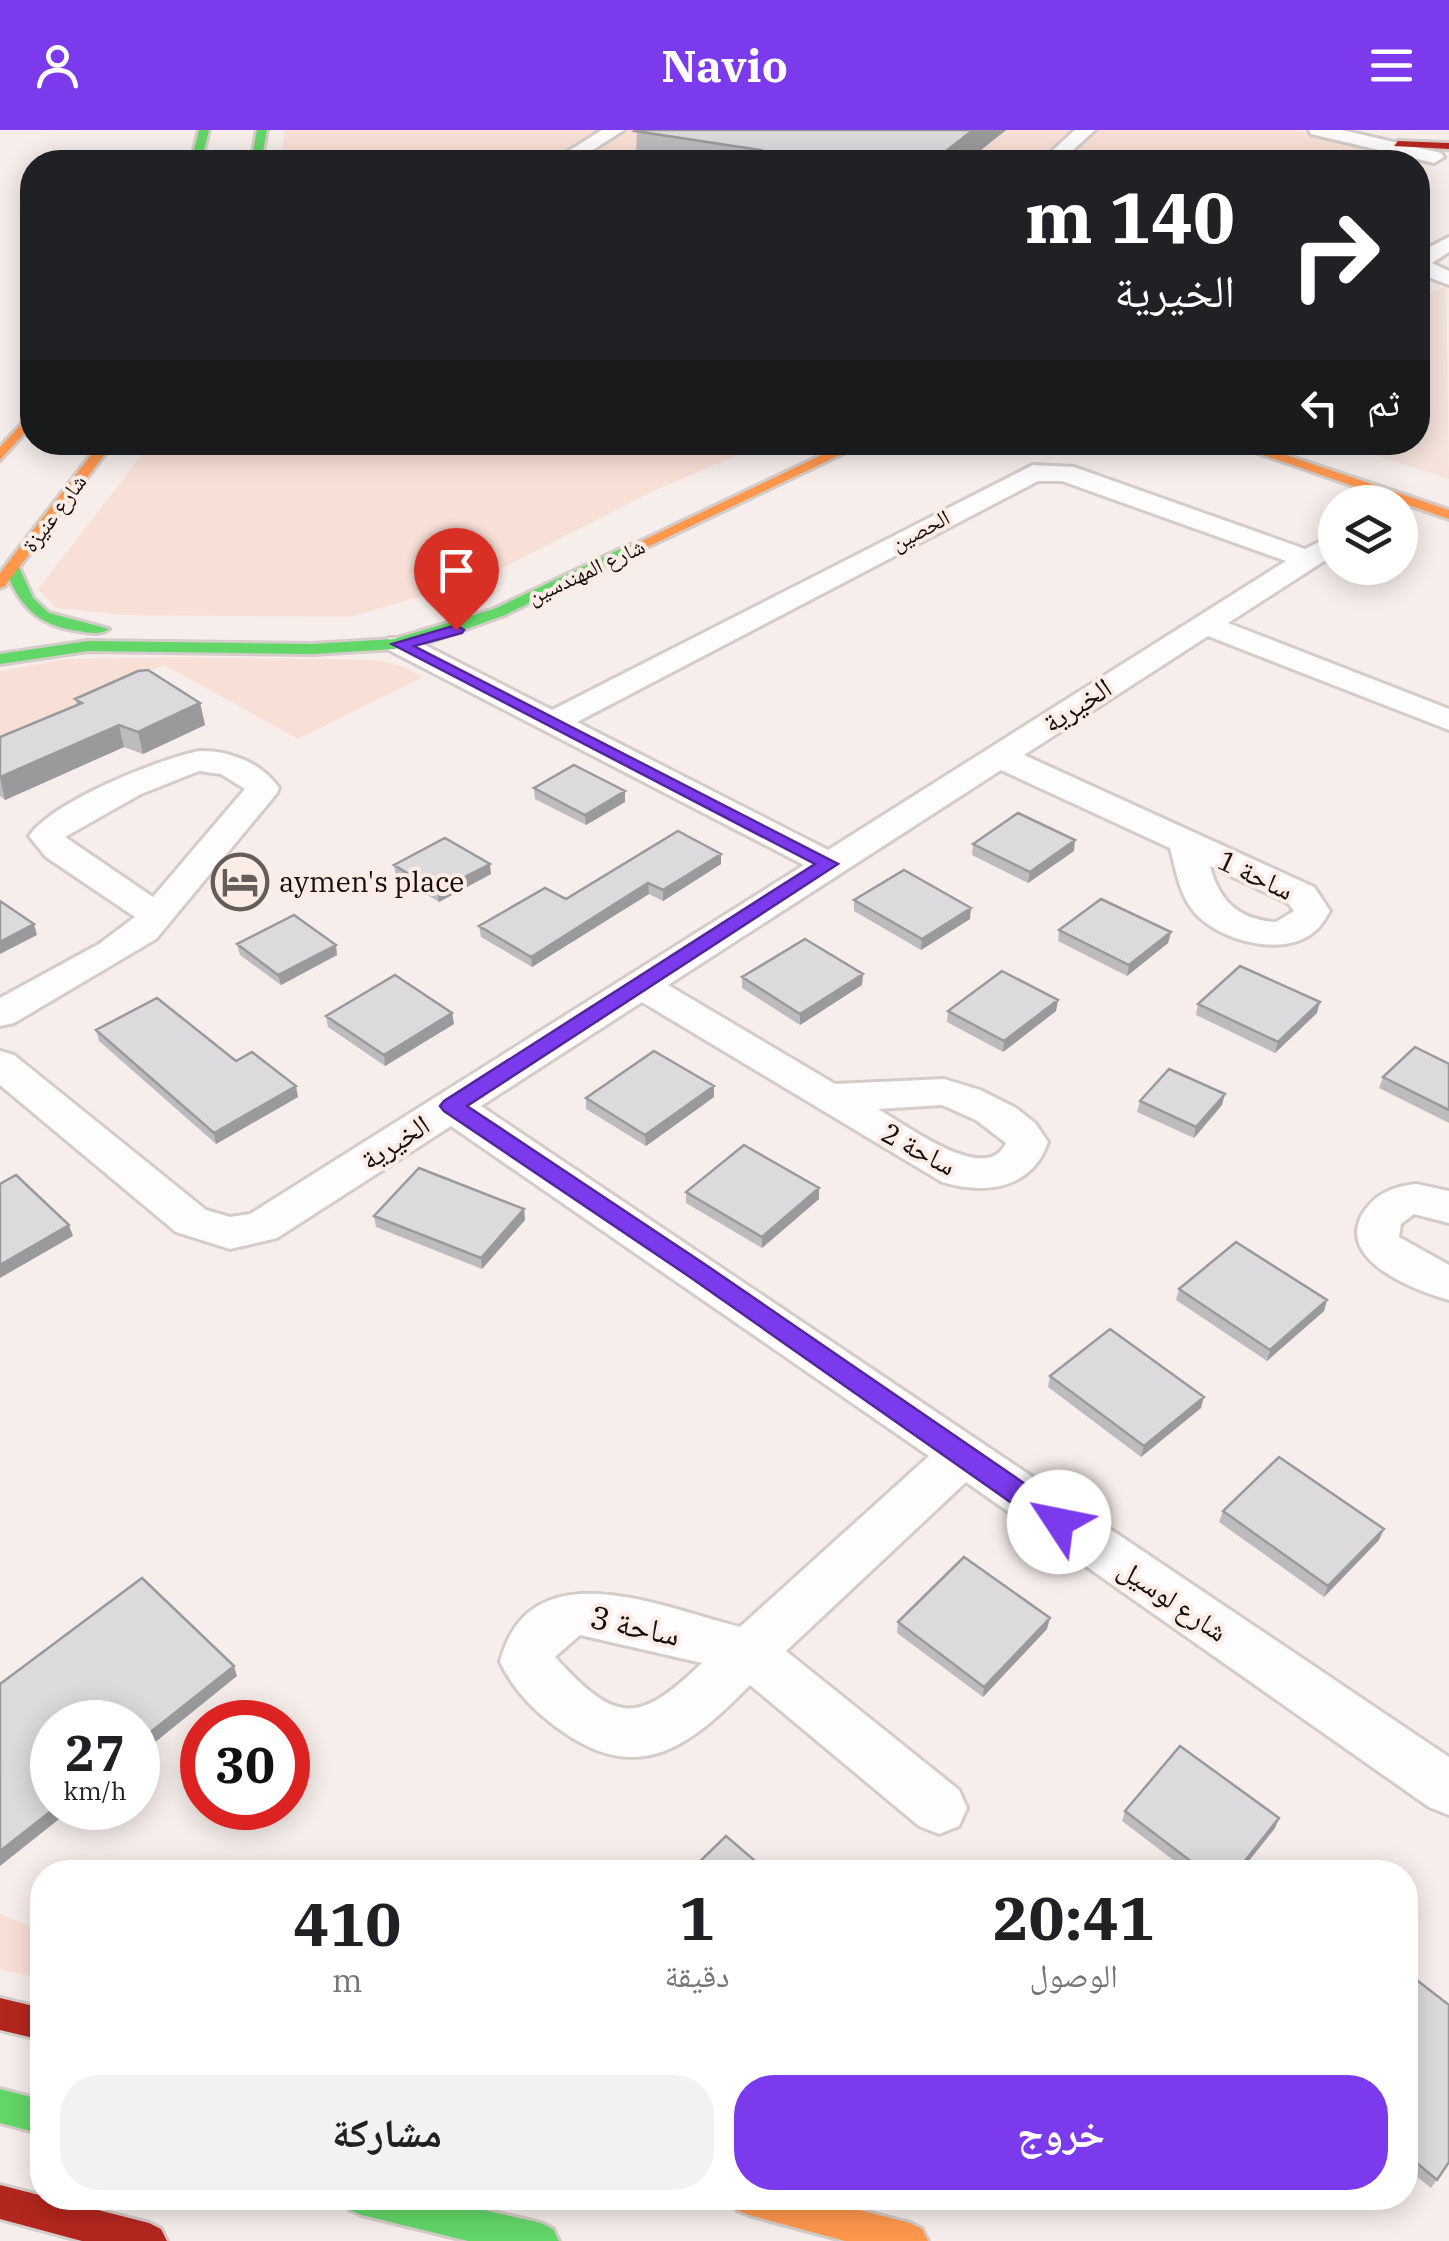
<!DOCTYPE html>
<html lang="ar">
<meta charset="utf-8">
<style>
:root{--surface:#fff;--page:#f2f2f2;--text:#202124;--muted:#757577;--accent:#7c3aed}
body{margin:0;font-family:"IBM Plex Serif","Noto Naskh Arabic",serif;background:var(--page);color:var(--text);direction:rtl;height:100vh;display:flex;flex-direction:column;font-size:38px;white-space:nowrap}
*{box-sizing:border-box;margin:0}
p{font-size:32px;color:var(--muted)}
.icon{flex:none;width:55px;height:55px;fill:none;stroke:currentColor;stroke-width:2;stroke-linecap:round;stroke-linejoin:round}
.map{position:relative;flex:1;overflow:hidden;direction:ltr}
.details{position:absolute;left:30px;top:1730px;width:1388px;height:350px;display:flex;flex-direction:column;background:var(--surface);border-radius:40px;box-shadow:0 5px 25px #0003;direction:rtl}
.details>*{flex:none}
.banner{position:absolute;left:20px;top:20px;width:1410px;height:305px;border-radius:40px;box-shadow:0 5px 25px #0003;direction:rtl;background:#202124;color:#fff;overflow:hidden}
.buttons{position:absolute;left:1318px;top:355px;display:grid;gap:20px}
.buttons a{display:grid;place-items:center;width:100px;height:100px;border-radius:50%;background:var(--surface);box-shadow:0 5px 25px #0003;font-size:50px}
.speed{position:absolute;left:30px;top:1570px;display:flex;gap:20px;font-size:50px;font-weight:700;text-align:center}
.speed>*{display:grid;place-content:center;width:130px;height:130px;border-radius:50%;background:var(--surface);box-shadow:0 5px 25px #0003;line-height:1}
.speed small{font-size:25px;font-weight:400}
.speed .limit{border:15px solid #d22;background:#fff;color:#111}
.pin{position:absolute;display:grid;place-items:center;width:85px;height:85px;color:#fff;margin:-102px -42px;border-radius:50% 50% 50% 0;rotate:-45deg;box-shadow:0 0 10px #0007}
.pin .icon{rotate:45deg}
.me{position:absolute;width:110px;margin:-55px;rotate:304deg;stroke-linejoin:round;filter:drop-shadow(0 0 8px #0008)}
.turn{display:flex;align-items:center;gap:35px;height:210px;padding:0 30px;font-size:45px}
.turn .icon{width:130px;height:130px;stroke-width:2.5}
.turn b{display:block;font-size:70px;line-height:85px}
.then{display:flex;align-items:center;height:95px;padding:0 30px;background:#0003;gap:20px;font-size:38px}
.eta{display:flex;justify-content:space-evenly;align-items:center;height:170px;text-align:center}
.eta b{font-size:60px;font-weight:700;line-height:70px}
.primary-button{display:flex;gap:20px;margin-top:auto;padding:20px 30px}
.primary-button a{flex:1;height:115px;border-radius:40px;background:var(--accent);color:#fff;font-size:40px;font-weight:700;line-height:115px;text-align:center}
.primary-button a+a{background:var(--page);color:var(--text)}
header{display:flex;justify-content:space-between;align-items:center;height:130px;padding:0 30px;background:var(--accent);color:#fff;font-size:45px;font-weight:700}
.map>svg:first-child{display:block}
.built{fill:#f5e3dc}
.green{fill:#f9e0d7}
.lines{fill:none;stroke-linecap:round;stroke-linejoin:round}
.street-casing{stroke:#d4ccc8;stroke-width:6}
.fast-casing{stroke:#d4ccc8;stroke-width:6}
.slow-casing{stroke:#d4ccc8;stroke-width:6}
.jam-casing{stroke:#d4ccc8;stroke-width:6}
.street{fill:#fefcfc;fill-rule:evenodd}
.fast{fill:#63d668;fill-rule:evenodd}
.slow{fill:#ff974d;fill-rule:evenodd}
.jam{fill:#b3261e;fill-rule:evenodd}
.wall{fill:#bdbbbe}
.shaded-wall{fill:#9a999b}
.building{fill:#dcdadd;stroke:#9a999b;stroke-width:2.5}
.route{fill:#7c3aed;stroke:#51269a;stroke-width:2.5}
.labels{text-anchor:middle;stroke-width:8;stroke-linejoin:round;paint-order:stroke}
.far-street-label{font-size:22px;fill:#150d0a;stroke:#fcece6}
.street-label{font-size:28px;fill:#150d0a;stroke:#fcece6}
.poi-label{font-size:28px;fill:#150d0a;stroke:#fcece6;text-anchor:start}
.near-street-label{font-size:32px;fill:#150d0a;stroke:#fcece6}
</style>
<header><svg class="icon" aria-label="menu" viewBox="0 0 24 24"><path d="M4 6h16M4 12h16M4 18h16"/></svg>Navio<svg class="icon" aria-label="person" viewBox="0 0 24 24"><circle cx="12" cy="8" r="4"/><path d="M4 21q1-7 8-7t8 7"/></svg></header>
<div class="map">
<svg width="1449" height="2111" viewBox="0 0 1449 2111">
<rect width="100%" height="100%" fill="#f7eeeb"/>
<!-- built -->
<path class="built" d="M1446 156 1449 349 1361 321 1350 324 1315 313 1418 312V169Z"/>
<!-- green -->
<path class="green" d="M285 0H1293L1388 24 1395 30 281 32Z
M151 313H766L658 359 481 449 350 487 124 485 56 478 38 459Z
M180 527 377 530 405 537 423 547 298 609 164 535 0 607V541L67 529Z
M0 1784 42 1801V1848L0 1840Z"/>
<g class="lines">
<!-- street casing -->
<g class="street-casing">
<path id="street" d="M602 0H624L574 32H551Z
M1075 0H1095L1060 32H1040Z
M1309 0H1342L1441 23 1444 27 1434 33 1311 4Z
M1449 107V122L1432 133 1449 141V155L1418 143V123Z
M1033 335 1074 337 1305 419 1335 404V424L1228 493 1449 579V600L1208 506 1024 625 1314 757 1330 781C1326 787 1322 795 1316 800 1286 829 1220 811 1195 783 1179 764 1176 740 1170 718L1001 640 668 855 835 954 944 949 980 960 1016 978 1035 993 1048 1012C1032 1059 985 1065 942 1052L642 872 481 976 1449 1627V1685L1429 1677 966 1352 786 1521 959 1660 967 1678 959 1696 939 1704 919 1696 750 1555C692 1614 641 1657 562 1601 536 1583 514 1561 500 1532 529 1417 663 1478 740 1497L929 1326 451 996 277 1108 230 1119 176 1102 0 955V921L14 925 206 1080 230 1087 250 1084 804 735 389 520 385 514 389 508H411L552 580ZM1038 351H1062L1286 431 828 720 577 592ZM1210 736 1288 773 1294 781 1276 792C1239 790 1219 771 1210 736ZM942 975 976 990 1006 1013C987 1057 905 994 878 979ZM580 1505 702 1533C638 1595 616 1594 555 1527Z
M199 621C229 620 262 633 279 658L277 663 156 809 14 893 0 896V868L99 814 135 787 46 727 29 706C53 671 157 630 199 621ZM199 641 221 644 245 659 153 767 65 707 141 664Z
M1416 1054 1449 1061V1093L1414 1084 1401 1094 1399 1107 1449 1135V1170C1414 1160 1335 1130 1363 1083 1376 1063 1393 1057 1416 1054Z"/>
</g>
<!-- fast casing -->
<g class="fast-casing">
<path id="fast" d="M199 0H209L201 32H191Z
M257 0H267L261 32H251Z
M629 415 641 418 505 485 435 510 394 519 312 524 88 521 0 534V524L88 511 312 514 394 509 494 479Z
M8 435H18L33 468 49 483 109 499C100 505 90 503 79 501 38 496 19 476 5 438Z
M0 1959 42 1970V2004L0 1993Z
M345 2068H432L541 2093 553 2099 559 2111H468L362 2085 350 2080Z"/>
</g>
<!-- slow casing -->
<g class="slow-casing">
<path id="slow" d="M32 283V295L0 330V317Z
M101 312H114L5 456 0 458V443Z
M849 312H867L639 421 627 418Z
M1226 312H1247L1449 380V389Z
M732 2068H812L910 2093 922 2099 928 2111H845L749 2085 737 2080Z"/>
</g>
<!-- jam casing -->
<g class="jam-casing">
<path id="jam" d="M1398 11 1449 13V19L1394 16Z
M0 1868 42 1878V1910L0 1900Z
M0 2055 149 2093 161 2099 167 2111H82L0 2089Z"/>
</g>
<!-- street -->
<use href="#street" class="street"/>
<!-- fast -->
<use href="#fast" class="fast"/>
<!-- slow -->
<use href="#slow" class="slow"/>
<!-- jam -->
<use href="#jam" class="jam"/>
</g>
<!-- wall -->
<path class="wall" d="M637 0H1006L966 32H658L636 29Z
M75 569 200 573 205 595 143 624 124 617 5 670 0 666V607L77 575Z
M534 658 625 672 586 695 535 669Z
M973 714 1074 721 1028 753 972 725Z
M721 724V734L663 771 649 764 532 837 481 807 479 796Z
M394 735 491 744 439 772 396 746Z
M854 770 970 789 921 820 854 781Z
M1059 800 1171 802 1168 813 1127 846 1058 811Z
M237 814 337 825 281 855 240 825Z
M863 844 862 855 800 895 742 858V847Z
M1058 870 1056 881 1003 922 947 892 948 881Z
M1198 874 1317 883 1275 923 1196 885Z
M452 883 454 894 385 936 328 897 326 886Z
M96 900 236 931 298 967 216 1014 99 911Z
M1449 934V993L1379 958 1383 947Z
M714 967 646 1016 586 979V968Z
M1140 971 1222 975 1194 1008 1137 982Z
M819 1058V1069L762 1118 686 1073V1062Z
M524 1079 525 1090 482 1139 376 1097 374 1086Z
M1179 1159 1327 1170 1324 1181 1267 1231 1176 1170Z
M1050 1246 1201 1278 1141 1327 1048 1257Z
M1223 1381 1379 1410 1324 1467 1219 1392Z
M898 1492 1047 1499 983 1567 897 1503Z
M1125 1681 1279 1688 1275 1698 1240 1742H1189L1122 1691Z
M1405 1841 1449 2032 1431 2058 1405 2037Z"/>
<!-- shaded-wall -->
<path class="shaded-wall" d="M973 0H1006L966 32H932Z
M200 573 205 595 143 624 138 602Z
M119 595 124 617 5 670 0 647Z
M625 661V672L586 695 585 685Z
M1075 710 1074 721 1028 753 1030 742Z
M721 724V734L663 771V760Z
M490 734 491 744 439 772 437 761Z
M648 753 649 764 532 837 531 827Z
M971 778 970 789 921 820 922 809Z
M34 794 37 805 0 824V812Z
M1171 802 1168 813 1127 846 1129 835Z
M336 815 337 825 281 855 278 845Z
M863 844 862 855 800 895V884Z
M1058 870 1056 881 1003 922 1004 911Z
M1320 872 1317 883 1275 923 1278 912Z
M452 883 454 894 385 936 384 925Z
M296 956 298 967 216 1014 214 1003Z
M714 956V967L646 1016 645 1005Z
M1225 964 1222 975 1194 1008 1196 997Z
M819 1058V1069L762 1118V1107Z
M524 1079 525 1090 482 1139 481 1128Z
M69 1095 73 1106 0 1148V1135Z
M1327 1170 1324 1181 1267 1231 1270 1220Z
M1204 1267 1201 1278 1141 1327 1144 1316Z
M1384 1399 1379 1410 1324 1467 1328 1456Z
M1050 1488 1047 1499 983 1567 984 1557Z
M234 1536 237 1546 138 1626V1612Z
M55 1678H73L0 1736V1721Z
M1279 1688 1275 1698 1240 1742H1236Z"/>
<!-- building -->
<path class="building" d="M637 0H973L932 32H842L802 26 794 31 752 25 760 20 635 1Z
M148 540 200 573 138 602 119 595 0 647V607L82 573 75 569 138 541Z
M574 635 625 661 585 685 534 658Z
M1018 683 1075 710 1030 742 973 714Z
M678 701 721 724 663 760 648 753 531 827 479 796 545 758 566 769Z
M445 708 490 734 437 761 394 735Z
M904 740 971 778 922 809 854 770Z
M1101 769 1171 802 1129 835 1059 800Z
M0 771 34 794 0 812Z
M294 785 336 815 278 845 237 814Z
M805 809 863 844 800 884 742 847Z
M1240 836 1320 872 1278 912 1198 874Z
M1002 841 1058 870 1004 911 948 881Z
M395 845 452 883 384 925 326 886Z
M157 868 236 931 252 922 296 956 214 1003 96 900Z
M1415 917 1449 934V980L1383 947Z
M654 921 714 956 645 1005 586 968Z
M1169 939 1225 964 1196 997 1140 971Z
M744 1015 819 1058 762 1107 686 1062Z
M419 1038 524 1079 481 1128 374 1086Z
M16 1045 69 1095 0 1135V1054Z
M1236 1112 1327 1170 1270 1220 1179 1159Z
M1110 1199 1204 1267 1144 1316 1050 1246Z
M1279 1327 1384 1399 1328 1456 1223 1381Z
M964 1427 1050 1488 984 1557 898 1492Z
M142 1448 234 1536 138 1612V1592H52V1678H55L0 1721V1554Z
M1180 1616 1279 1688 1236 1742H1205L1125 1681Z
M726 1706 768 1742H689Z
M1405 1841 1449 1875V2032L1437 2050 1405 2023Z"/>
<!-- route -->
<path class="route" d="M456 495 464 500 462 503 414 516 838 734 467 976 703 1133 1069 1384 1073 1392 1069 1400 1059 1403 1050 1400 687 1145 444 981 440 976 444 971 815 734 392 514Z"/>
<!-- icons -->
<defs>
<g id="hotel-ring" transform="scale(2.875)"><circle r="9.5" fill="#fcece6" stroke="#645c59" stroke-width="1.5"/><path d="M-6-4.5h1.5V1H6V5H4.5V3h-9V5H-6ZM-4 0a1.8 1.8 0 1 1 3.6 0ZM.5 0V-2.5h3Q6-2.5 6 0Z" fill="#645c59"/></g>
</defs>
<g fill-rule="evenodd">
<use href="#hotel-ring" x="240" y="752"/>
</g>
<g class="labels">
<!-- far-street labels -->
<g class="far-street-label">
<text transform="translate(54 383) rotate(-53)" y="8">شارع عنيزة</text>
<text transform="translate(920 400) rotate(-28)" y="8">الحصين</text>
<text transform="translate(586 441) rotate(-25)" y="8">شارع المهندسين</text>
</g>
<!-- street labels -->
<g class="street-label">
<text transform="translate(1077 575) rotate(-33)" y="10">الخيرية</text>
<text transform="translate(1256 745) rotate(25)" y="10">ساحة 1</text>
<text transform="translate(395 1012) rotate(-33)" y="10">الخيرية</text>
<text transform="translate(919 1019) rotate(28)" y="10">ساحة 2</text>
<text transform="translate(1173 1470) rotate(34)" y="10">شارع لوسيل</text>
</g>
<!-- poi labels -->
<g class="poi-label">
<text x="279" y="762">aymen's place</text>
</g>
<!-- near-street labels -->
<g class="near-street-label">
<text transform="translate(635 1496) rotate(12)" y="11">ساحة 3</text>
</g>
</g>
</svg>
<div class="buttons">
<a><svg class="icon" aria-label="layers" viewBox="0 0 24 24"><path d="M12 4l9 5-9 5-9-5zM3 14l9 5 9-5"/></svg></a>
</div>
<div class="speed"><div>27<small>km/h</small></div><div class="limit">30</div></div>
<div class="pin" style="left:456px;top:500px;background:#d93025"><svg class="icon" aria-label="arrive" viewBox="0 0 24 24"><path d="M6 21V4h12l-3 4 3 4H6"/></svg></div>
<svg class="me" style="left:1059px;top:1392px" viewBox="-20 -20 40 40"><circle r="19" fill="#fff"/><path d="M0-13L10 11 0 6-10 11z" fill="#7c3aed"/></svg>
<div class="banner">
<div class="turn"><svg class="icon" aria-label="right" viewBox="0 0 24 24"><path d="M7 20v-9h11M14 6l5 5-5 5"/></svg><div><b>140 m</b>الخيرية</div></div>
<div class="then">ثم<svg class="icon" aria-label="left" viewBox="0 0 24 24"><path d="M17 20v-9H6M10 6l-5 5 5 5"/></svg></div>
</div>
<section class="details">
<div class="eta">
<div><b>20:41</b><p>الوصول</p></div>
<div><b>1</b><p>دقيقة</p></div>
<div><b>410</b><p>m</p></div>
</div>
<div class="primary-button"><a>خروج</a><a>مشاركة</a></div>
</section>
</div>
